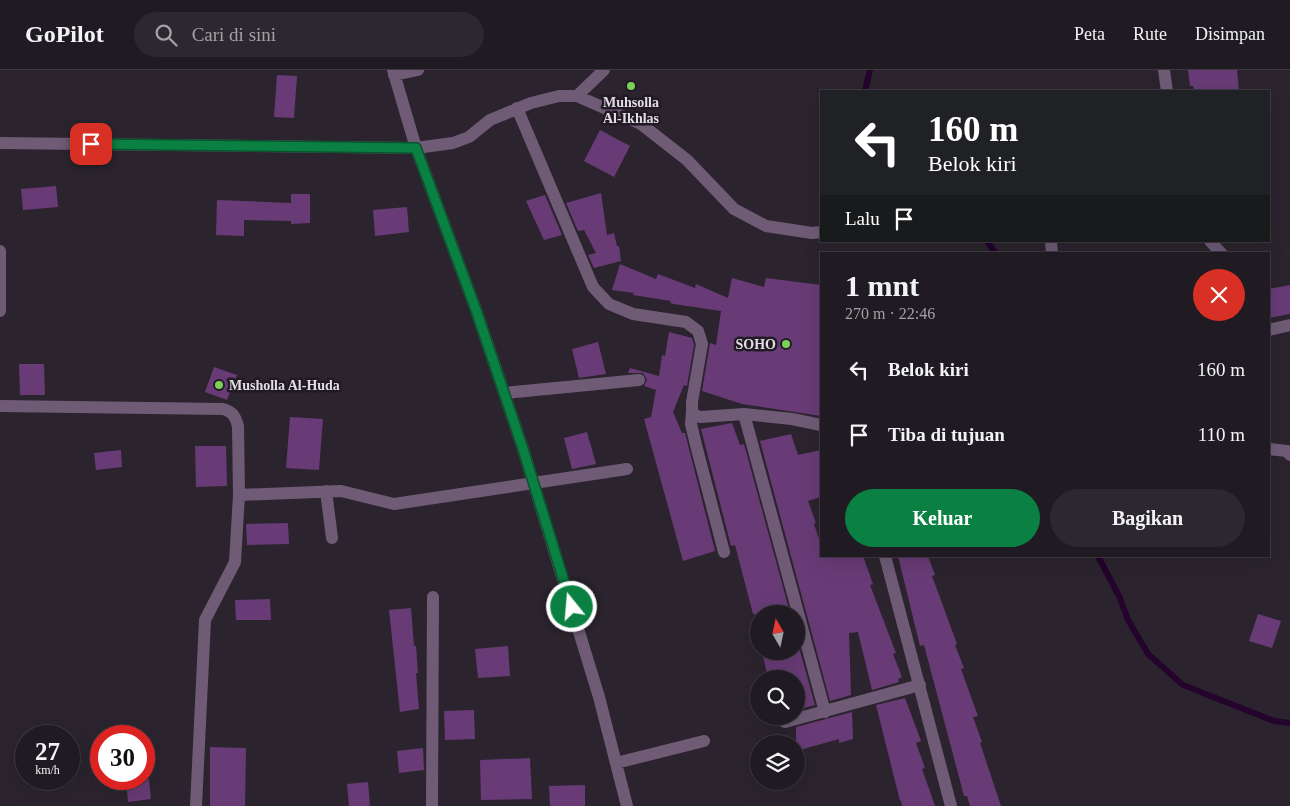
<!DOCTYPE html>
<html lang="id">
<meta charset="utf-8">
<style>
:root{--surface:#201b22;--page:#2d282f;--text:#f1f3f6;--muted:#a2a1a5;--line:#3d3940;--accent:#0b8043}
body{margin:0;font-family:"Times New Roman",serif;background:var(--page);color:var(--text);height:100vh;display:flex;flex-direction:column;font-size:19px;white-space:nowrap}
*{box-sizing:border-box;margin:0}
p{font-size:16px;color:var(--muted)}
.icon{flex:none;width:28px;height:28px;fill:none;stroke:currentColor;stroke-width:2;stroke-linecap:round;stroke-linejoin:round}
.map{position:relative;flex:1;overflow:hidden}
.drawer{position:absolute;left:820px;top:182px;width:450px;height:305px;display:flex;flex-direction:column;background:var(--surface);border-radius:0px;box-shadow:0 5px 20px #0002,0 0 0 1px var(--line)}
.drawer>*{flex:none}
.guide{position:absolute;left:820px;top:20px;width:450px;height:152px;border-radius:0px;box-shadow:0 5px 20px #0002,0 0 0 1px var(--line);background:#202124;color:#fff;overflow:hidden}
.needle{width:32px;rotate:351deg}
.fabs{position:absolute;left:750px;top:535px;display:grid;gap:10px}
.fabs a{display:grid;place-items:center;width:55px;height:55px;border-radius:50%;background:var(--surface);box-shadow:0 5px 20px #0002,0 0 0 1px var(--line);font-size:25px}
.speed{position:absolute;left:15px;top:655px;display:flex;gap:10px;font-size:25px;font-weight:700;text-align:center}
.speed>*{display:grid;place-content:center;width:65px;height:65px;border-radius:50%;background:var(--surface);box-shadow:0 5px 20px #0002,0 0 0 1px var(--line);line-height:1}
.speed small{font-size:12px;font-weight:400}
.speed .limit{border:8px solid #d22;background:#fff;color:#111}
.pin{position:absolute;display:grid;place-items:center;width:42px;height:42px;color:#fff;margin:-21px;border-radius:10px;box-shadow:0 2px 8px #0006}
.me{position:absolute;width:55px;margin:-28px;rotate:343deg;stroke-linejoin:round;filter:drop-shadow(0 0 4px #0008)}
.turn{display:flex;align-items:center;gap:18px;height:105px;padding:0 25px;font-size:22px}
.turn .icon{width:65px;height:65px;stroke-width:2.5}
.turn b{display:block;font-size:35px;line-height:42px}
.then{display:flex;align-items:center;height:48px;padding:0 25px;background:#0003;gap:10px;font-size:19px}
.round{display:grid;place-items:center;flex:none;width:52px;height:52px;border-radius:26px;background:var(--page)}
.overview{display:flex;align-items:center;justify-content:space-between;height:85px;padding:0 25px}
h1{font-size:30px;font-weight:700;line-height:38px}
.action{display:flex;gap:10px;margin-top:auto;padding:10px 25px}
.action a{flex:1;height:58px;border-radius:30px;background:var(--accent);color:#fff;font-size:20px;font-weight:700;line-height:58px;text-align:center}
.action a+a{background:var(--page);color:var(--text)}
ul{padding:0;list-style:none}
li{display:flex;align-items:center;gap:15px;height:65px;padding:0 25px}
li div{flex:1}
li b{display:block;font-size:19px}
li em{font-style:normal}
header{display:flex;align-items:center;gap:30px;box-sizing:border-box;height:70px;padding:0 25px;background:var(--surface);border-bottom:1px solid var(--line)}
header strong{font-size:24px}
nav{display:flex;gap:28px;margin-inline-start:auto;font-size:18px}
.search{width:350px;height:45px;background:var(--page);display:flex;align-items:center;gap:12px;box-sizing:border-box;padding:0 18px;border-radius:28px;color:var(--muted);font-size:19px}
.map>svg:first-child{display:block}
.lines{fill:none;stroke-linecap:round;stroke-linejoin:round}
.stream{stroke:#24032d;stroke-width:6}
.building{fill:#683b76}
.minor{stroke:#6f5b76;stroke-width:12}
.route-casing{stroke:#07532c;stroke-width:12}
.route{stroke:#0b8043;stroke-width:9}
.poi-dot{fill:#7bd156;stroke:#211a24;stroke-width:2}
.labels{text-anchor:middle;stroke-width:5;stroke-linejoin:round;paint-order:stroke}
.poi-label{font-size:14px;font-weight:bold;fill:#e2dde4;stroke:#211a24}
</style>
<header>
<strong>GoPilot</strong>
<div class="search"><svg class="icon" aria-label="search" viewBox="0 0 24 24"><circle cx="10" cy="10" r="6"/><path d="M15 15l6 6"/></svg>Cari di sini</div>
<nav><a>Peta</a><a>Rute</a><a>Disimpan</a></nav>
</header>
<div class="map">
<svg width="1290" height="736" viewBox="0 0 1290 736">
<rect width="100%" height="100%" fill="#2b242e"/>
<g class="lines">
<!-- stream -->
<path class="stream" d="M865 21 870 0
M987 171 996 184
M1098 486 1120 528 1128 550 1148 584 1183 615 1274 651 1290 653"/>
</g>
<!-- building -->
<path class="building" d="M1188 0H1237L1239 21H1194L1193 16H1190Z
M277 5 297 6 294 48 274 47Z
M600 60 630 76 614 107 584 91Z
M56 116 58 137 23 140 21 119Z
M601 123 607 165 614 163 617 176H619L621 191 594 198 588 185 596 183 584 160 578 161 566 133Z
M291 124H310V153L291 154V151L244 150V166L216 165 217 130 291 133Z
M545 125 562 165 544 170 526 131Z
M407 137 409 162 375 166 373 140Z
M620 194 656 209 658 204 695 218 696 214 728 228 732 208 764 217 766 208 821 215V346L742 334 702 321 710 273 716 275 721 241 674 234 670 233 671 231 633 225 634 223 612 220Z
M1290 215V244L1269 248V219Z
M669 262 692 268 694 275 687 316 684 315 673 342 682 363H685L715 481 683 491 644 349 651 347 656 320 644 316 647 310 643 303H628L630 298 659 306 662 285 665 286Z
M598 272 606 304 579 308 572 279Z
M19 294H44L45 325H20Z
M214 297 237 305 227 330 205 322Z
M290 347 323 349 319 400 286 398Z
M732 353 740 375 744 374 789 539 774 544H753L735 475 731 476 701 359Z
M587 362 596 394 572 399 564 368Z
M791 364 798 385 821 380V427L808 431 816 453 814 454 821 475V486H863L873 514 870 515 896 583 893 584 902 607 898 609 899 612 872 620 858 562 849 563 851 625 830 631 760 371Z
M195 376H226L227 416 196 417Z
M121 380 122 397 96 400 94 383Z
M288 453 289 474 247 475 246 454Z
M898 486H928L935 505 932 506 957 574 955 575 964 598 961 599 978 646 973 647 982 672 980 673 1001 736H970L967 726H964L924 575 920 576Z
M270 529 271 550H236L235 530Z
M411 538 414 576H416L418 603H416L419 639 400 642 389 540Z
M1258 544 1281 551 1272 578 1249 571Z
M508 576 510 606 478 608 475 579Z
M762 581H800L815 635 796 640V609H768Z
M905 628 921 671 916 673 925 698 922 699 935 736H902L901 730 900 731 876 635Z
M474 640 475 669 445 670 444 641Z
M852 642 853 669 839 673V669L796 681V657Z
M210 677 246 678 245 736H210Z
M423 678 424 700 399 703 397 681Z
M530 688 532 729 481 730 480 690Z
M126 709H149L151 729 128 732Z
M368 712 370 736H349L347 714Z
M585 715V736H550L549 716Z"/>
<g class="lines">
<!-- minor -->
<path class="minor" d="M393 0 416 78 476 240 523 379 599 627 627 736
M1164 0 1167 21
M394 5 418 0
M577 26 604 0
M517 38 593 217 609 234 633 244 686 252 698 261 702 274 692 332V341L696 346 701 347 744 344 792 349 821 355
M0 73 416 78 453 73 469 67 490 50 531 33 559 26H577L641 54 687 90 734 139 766 156 812 163 821 162
M1051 171 1052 184
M1210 171 1222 184
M0 181V241
M1269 260 1290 255
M504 323 639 310
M0 336 223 339C233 342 235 346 238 356L239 425 235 492 205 550 196 736
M692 341 691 354 696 375 724 482
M744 344 825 642
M1269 379 1287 381 1290 385
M326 421 332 468
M239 425 341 421 394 434 627 399
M885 486 951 736
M785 652 920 615
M616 693 704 671
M432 736 433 527"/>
</g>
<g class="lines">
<!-- route casing -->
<g class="route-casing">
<path id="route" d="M91 74 416 78 476 240 523 379 572 537"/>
</g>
<!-- route -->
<use href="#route" class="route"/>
</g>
<!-- markers -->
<g class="poi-dot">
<circle cx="631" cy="16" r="5"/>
<circle cx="786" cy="274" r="5"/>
<circle cx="219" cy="315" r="5"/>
</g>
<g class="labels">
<!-- poi labels -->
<g class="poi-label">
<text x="631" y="37">Muhsolla<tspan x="631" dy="16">Al-Ikhlas</tspan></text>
<text x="776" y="279" text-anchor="end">SOHO</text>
<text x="229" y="320" text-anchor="start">Musholla Al-Huda</text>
</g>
</g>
</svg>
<div class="fabs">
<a><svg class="needle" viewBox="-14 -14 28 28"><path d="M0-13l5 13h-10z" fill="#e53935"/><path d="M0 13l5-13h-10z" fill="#a2a1a5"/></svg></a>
<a><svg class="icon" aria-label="search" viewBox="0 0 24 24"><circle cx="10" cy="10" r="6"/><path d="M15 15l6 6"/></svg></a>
<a><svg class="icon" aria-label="layers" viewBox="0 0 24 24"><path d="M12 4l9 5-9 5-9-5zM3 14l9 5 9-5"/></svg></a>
</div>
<div class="speed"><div>27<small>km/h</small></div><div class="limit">30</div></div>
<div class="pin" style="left:91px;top:74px;background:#d93025"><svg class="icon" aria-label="arrive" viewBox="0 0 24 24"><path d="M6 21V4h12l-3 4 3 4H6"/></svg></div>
<svg class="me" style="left:572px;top:537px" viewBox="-20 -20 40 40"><circle r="17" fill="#0b8043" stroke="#fff" stroke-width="3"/><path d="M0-11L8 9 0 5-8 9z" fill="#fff"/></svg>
<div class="guide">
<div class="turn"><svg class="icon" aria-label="left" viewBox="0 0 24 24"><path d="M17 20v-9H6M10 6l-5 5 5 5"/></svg><div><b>160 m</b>Belok kiri</div></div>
<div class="then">Lalu<svg class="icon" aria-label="arrive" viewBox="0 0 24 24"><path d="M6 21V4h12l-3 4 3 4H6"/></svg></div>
</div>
<section class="drawer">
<div class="overview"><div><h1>1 mnt</h1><p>270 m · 22:46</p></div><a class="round" style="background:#d93025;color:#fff"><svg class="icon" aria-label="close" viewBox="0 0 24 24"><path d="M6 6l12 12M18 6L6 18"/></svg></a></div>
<ul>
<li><svg class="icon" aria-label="left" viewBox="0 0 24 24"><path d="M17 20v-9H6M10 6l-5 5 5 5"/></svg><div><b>Belok kiri</b></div><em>160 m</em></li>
<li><svg class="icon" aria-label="arrive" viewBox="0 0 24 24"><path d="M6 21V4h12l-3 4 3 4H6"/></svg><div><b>Tiba di tujuan</b></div><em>110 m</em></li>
</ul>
<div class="action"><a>Keluar</a><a>Bagikan</a></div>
</section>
</div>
